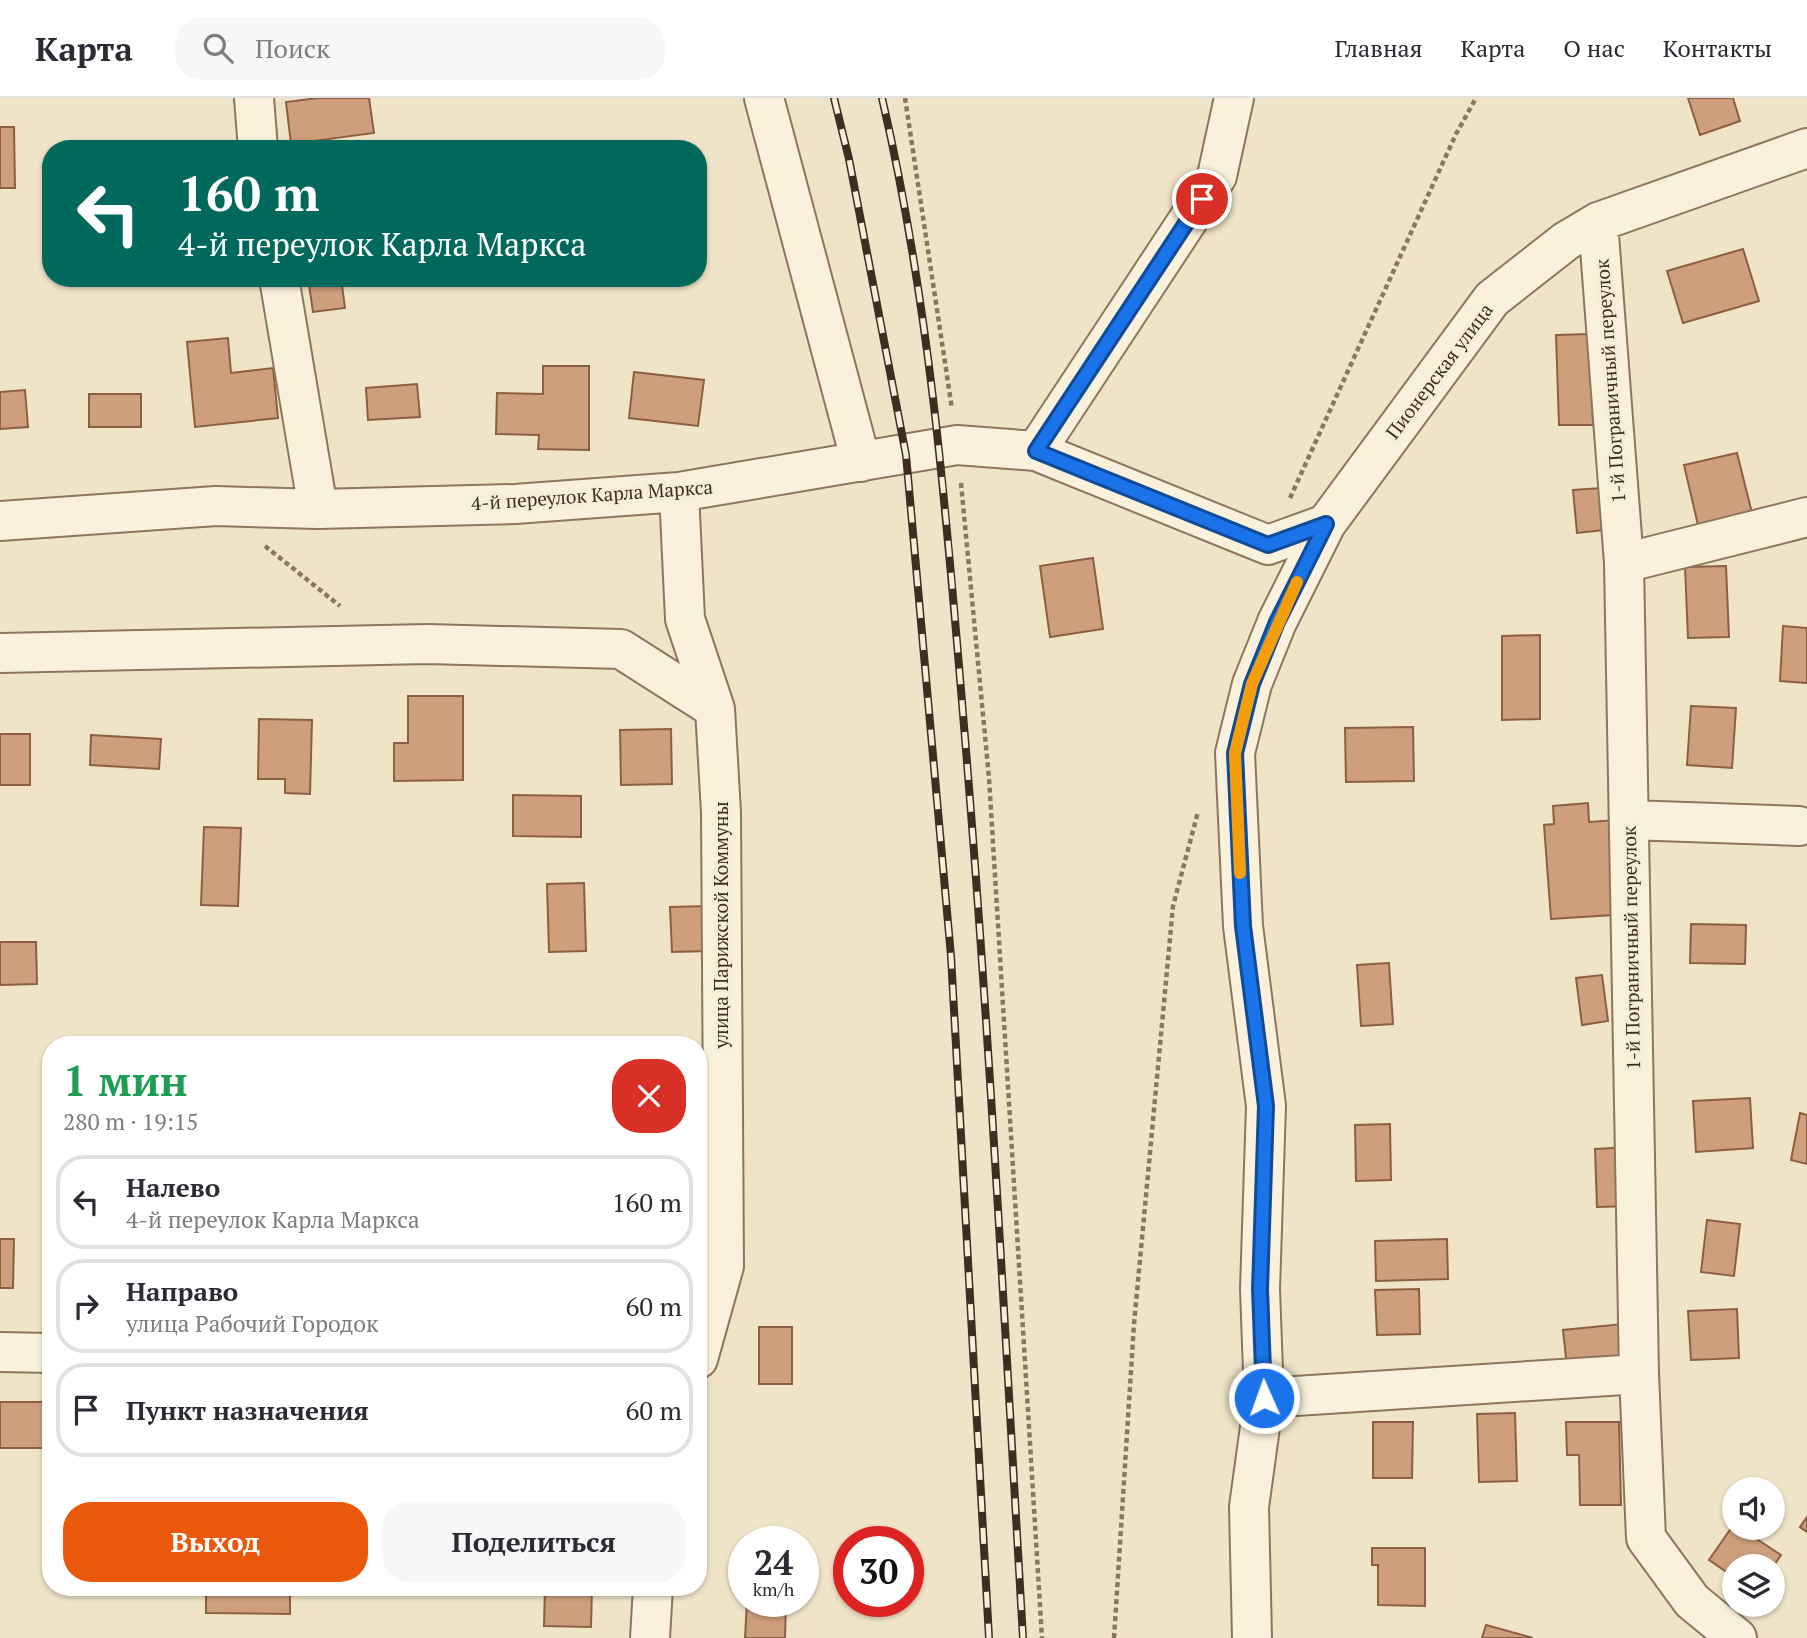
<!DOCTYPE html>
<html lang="ru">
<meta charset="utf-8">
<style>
:root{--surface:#fff;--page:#f7f7f7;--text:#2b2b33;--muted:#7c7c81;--line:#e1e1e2;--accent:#ea580c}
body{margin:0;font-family:"PT Serif",serif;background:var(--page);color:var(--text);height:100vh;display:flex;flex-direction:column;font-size:26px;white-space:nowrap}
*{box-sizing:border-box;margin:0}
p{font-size:23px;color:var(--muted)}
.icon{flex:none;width:38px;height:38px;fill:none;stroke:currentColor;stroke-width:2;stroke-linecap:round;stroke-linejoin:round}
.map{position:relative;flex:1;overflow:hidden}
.sheet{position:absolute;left:42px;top:938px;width:665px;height:560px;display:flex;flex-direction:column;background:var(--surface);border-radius:28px;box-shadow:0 2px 5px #0004}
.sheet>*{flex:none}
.hud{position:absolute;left:42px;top:42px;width:665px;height:147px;border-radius:28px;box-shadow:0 2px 5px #0004;background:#00695c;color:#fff;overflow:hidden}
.tools{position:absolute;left:1722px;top:1379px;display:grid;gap:14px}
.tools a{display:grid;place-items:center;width:63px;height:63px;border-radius:50%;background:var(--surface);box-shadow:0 2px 5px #0004;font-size:35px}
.speed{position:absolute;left:728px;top:1428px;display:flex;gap:14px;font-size:35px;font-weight:700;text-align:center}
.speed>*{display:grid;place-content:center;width:91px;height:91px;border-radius:50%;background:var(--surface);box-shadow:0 2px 5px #0004;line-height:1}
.speed small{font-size:18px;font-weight:400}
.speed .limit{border:10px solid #d22;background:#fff;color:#111}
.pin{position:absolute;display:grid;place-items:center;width:60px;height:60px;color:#fff;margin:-30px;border:4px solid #fff;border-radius:50%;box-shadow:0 2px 7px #0007}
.me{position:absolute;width:77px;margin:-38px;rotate:358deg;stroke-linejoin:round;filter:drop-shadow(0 0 5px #0008)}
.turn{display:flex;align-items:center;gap:24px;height:147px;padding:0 21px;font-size:32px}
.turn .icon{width:91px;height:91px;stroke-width:2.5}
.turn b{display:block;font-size:49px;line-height:60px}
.round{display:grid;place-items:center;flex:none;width:74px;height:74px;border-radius:28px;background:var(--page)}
.head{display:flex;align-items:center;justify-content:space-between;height:119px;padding:0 21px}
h1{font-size:42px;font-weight:800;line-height:52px;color:#1e9e55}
.action{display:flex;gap:14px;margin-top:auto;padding:14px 21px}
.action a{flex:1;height:80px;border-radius:28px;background:var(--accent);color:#fff;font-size:28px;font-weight:800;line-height:80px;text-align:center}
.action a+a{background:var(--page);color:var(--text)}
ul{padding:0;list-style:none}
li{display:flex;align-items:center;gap:21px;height:94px;margin:0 14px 10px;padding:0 7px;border:4px solid var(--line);border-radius:28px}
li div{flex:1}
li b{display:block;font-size:26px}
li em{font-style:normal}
header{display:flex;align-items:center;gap:42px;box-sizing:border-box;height:98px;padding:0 35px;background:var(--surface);border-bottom:2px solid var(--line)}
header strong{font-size:33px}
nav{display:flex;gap:38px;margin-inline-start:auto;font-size:24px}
.search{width:490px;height:63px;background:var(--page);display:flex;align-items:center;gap:18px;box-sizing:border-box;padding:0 24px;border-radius:28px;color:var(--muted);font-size:26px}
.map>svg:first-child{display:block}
.building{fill:#cf9f7d;stroke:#8d5f41;stroke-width:2}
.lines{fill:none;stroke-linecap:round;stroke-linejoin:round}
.minor-casing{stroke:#8d765c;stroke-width:42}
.path{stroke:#8d765c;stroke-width:4.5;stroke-dasharray:5 3.5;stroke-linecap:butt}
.minor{stroke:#faf1dc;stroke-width:38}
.rail-casing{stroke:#3d2e20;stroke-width:8}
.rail{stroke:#f7eed8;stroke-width:5;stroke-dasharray:16;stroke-linecap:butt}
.route-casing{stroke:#114b97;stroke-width:18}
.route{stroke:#1a73e8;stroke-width:12}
.slow{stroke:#f59e0b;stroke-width:12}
.labels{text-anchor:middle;stroke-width:7;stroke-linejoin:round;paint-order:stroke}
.street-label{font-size:19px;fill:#3d2e20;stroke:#f7eed8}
</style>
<header>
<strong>Карта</strong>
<div class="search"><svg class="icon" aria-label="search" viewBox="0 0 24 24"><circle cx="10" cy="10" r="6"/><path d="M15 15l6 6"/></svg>Поиск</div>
<nav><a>Главная</a><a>Карта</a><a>О нас</a><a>Контакты</a></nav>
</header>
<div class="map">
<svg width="1807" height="1540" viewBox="0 0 1807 1540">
<rect width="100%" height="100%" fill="#f0e4c8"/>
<!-- building -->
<path class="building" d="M318 0H369L374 35 291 46 286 4Z
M1688 0H1733L1740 23 1700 37Z
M0 29H14L15 90H0Z
M1743 151 1759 203 1683 225 1667 173Z
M308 180H341L345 210 313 214Z
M1590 236 1593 327H1559L1556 237Z
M228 240 231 275 273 270 278 320 195 329 187 244Z
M543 268H589V352L538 351 539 337 496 336 497 295 543 296Z
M634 274 704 282 698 328 629 320Z
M417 286 420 319 368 322 366 290Z
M25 292 28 329 0 331V294Z
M89 296H141V329H89Z
M1737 355 1752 415 1698 427 1684 367Z
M1601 390 1604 432 1577 435 1573 392Z
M1093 460 1103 531 1050 539 1040 468Z
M1726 468 1729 539 1688 540 1685 469Z
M1783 528 1807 530V585L1780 583Z
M1540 537V621L1502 622V538Z
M408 598H463V682L394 683V645H408Z
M1691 608 1736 610 1732 670 1687 667Z
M259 621 312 622 310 696 285 695V681H258Z
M1413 629 1414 683 1346 684 1345 630Z
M671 631 672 686 621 687 620 632Z
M0 636H30V687H0Z
M91 637 161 641 159 671 90 667Z
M513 697 581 698V739L513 738Z
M1588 705 1589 724 1616 722 1613 817 1551 821 1544 727 1554 726 1553 708Z
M204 729 241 730 238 808 201 807Z
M584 785 586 853 549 854 547 786Z
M708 808 710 853 672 854 670 809Z
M1691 826 1746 827 1745 866 1690 865Z
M0 844H36L37 886 0 887Z
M1389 865 1393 926 1361 928 1357 867Z
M1602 877 1608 923 1582 927 1576 880Z
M698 992 701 1043H698Z
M1750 1000 1753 1050 1696 1054 1693 1003Z
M1800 1015 1807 1017V1066L1791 1062Z
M1390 1026 1391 1082 1356 1083 1355 1027Z
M1631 1049 1633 1108 1597 1109 1595 1051Z
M1707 1122 1740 1126 1734 1178 1701 1174Z
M0 1141H14L13 1190H0Z
M1447 1141 1448 1181 1376 1183 1375 1143Z
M1419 1191 1420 1236 1377 1237 1375 1192Z
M1737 1211 1739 1260 1691 1262 1688 1213Z
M1623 1226 1627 1263 1567 1269 1563 1232Z
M759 1229H792V1286H759Z
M0 1304H51V1350H0Z
M1515 1315 1517 1383 1479 1384 1477 1316Z
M1373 1324H1413L1412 1380H1373Z
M1566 1324H1619L1621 1407H1580L1579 1357H1567Z
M1807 1419V1434L1800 1429Z
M1734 1426V1430H1740L1781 1457 1773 1469 1734 1468V1479L1709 1462Z
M1372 1450H1425V1508L1378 1507V1467H1372Z
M206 1489H290V1516L206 1515Z
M545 1489H592L591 1529 544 1528Z
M747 1503H786L785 1540H745Z
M1486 1527 1533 1540H1482Z"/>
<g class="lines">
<!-- minor casing -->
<g class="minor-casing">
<path id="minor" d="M254 0 258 51
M764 0 861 364
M1598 124 1624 465 1639 1276 1646 1440 1692 1503 1737 1540
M279 180 318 411
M1036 353 1217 78 1234 0
M679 394 685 521 715 611 721 714 724 1168 698 1261
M0 423 216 408 318 411 515 406 679 394 957 347 1036 353 1268 447 1326 426
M1624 465 1807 419
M0 555 427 546 621 551 715 611
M1629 722 1799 728
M0 1254 51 1255
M1264 1300 1639 1276
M650 1540 653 1489
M1252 1540 1249 1409 1264 1300 1260 1191 1266 1008 1243 828 1235 655 1252 586 1277 524 1326 426 1492 201 1566 143 1598 124 1807 50"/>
</g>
<!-- path -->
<path class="path" d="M905 0 952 311
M961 385 989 680 1042 1540
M1290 400 1456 36 1476 0
M265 448 340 508
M1114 1540 1134 1226 1173 808 1198 714"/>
<!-- minor -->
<use href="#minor" class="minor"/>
<!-- rail casing -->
<g class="rail-casing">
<path id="rail" d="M834 0 849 61 906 357 951 858 989 1540
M882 0C929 201 946 411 963 616 989 924 1005 1232 1023 1540"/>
</g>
<!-- rail -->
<use href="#rail" class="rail"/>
</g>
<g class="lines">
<!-- route casing -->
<g class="route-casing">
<path id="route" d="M1202 101 1036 353 1268 447 1326 426 1277 524 1252 586 1235 655 1243 828 1266 1008 1260 1191 1264 1300"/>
</g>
<!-- route -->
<use href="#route" class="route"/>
<!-- slow -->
<path class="slow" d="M1240 775 1235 655 1252 586 1297 484"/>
</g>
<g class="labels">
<!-- street labels -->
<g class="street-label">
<text transform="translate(1439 273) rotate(-53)" y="7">Пионерская улица</text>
<text transform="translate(1610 283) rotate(-94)" y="7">1-й Пограничный переулок</text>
<text transform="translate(592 397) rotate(-4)" y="7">4-й переулок Карла Маркса</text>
<text transform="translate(721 827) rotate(-90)" y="7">улица Парижской Коммуны</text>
<text transform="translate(1631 850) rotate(-91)" y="7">1-й Пограничный переулок</text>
</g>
</g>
</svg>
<div class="tools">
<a><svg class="icon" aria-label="sound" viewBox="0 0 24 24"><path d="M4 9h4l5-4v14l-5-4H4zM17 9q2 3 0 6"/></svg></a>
<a><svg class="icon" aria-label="layers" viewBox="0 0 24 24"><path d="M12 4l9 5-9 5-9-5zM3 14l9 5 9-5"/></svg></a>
</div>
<div class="speed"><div>24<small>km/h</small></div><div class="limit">30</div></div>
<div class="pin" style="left:1202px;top:101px;background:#d93025"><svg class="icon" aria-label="arrive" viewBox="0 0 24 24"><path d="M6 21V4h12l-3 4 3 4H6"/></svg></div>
<svg class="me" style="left:1264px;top:1300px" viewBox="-20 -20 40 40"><circle r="17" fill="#1a73e8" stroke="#fff" stroke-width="3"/><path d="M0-11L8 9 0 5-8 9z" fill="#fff"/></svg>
<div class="hud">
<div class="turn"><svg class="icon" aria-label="left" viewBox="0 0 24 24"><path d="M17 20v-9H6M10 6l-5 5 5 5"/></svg><div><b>160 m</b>4-й переулок Карла Маркса</div></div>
</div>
<section class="sheet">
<div class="head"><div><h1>1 мин</h1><p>280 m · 19:15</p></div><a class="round" style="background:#d93025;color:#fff"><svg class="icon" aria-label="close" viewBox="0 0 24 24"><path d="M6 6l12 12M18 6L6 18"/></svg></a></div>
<ul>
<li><svg class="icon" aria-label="left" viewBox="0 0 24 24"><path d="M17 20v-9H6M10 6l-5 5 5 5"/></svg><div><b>Налево</b><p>4-й переулок Карла Маркса</p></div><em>160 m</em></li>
<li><svg class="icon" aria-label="right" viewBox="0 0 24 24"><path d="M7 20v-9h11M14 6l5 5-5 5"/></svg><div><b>Направо</b><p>улица Рабочий Городок</p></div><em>60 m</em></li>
<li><svg class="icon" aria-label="arrive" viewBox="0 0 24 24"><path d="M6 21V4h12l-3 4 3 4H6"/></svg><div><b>Пункт назначения</b></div><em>60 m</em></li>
</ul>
<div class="action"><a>Выход</a><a>Поделиться</a></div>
</section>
</div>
